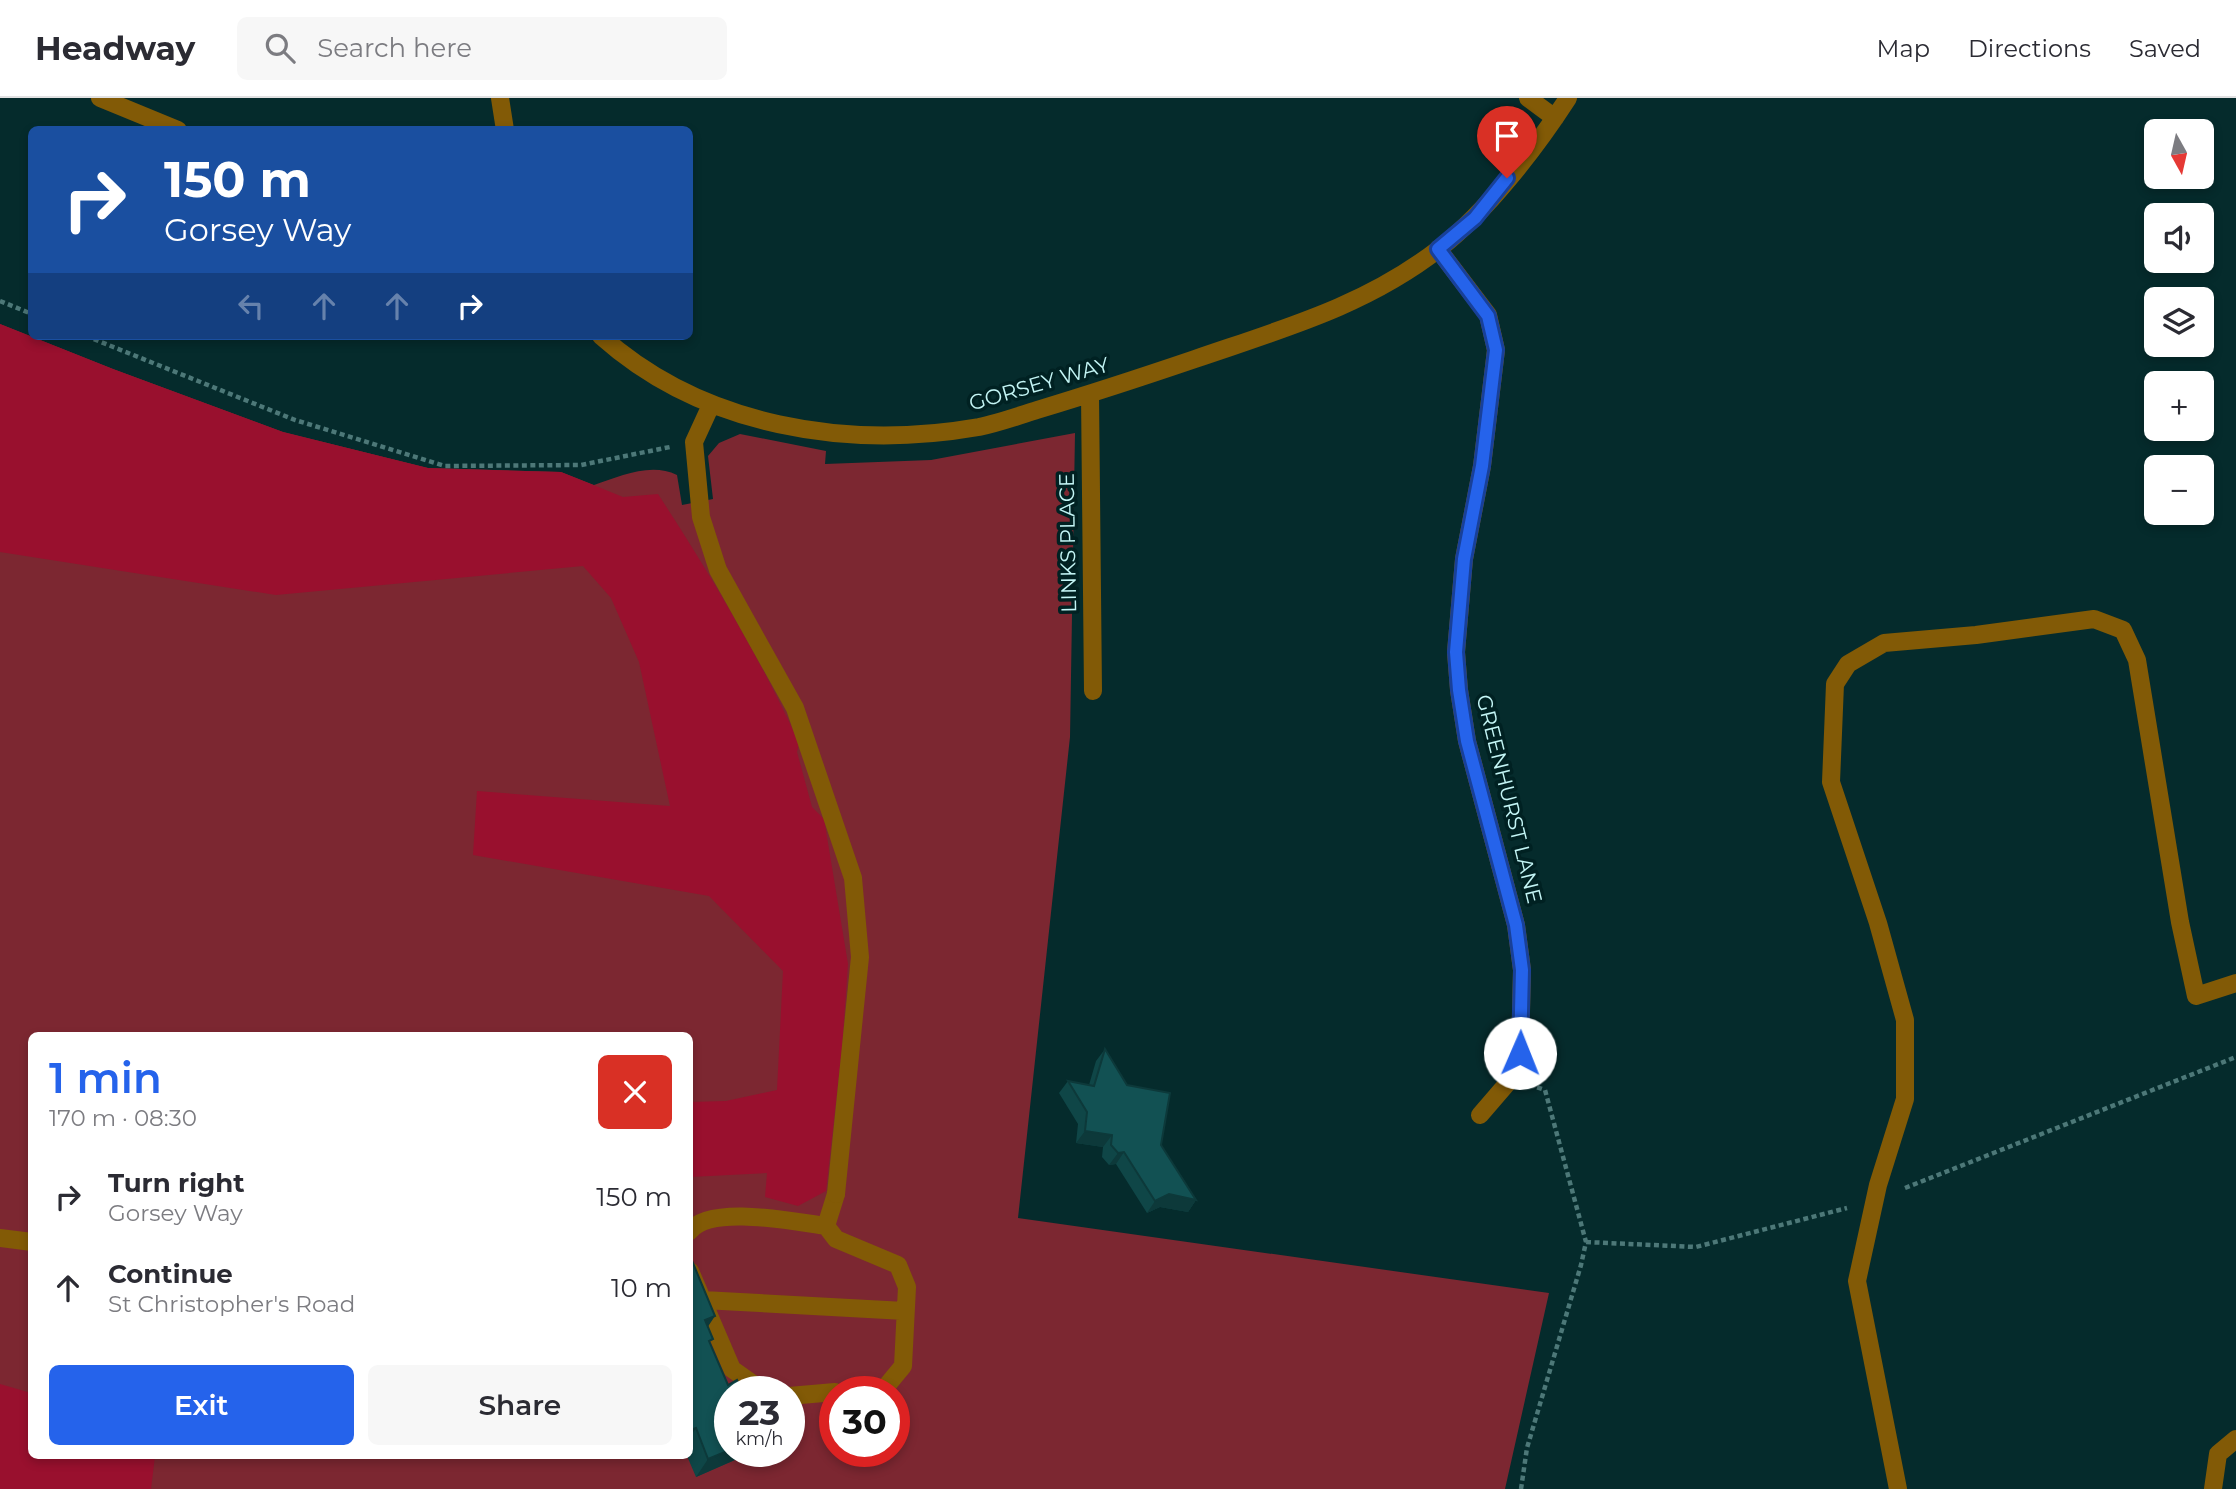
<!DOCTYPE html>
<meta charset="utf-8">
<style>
:root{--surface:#fff;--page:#f7f7f7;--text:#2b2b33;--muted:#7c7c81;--line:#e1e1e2;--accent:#2563eb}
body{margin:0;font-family:Montserrat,sans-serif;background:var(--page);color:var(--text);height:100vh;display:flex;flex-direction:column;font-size:26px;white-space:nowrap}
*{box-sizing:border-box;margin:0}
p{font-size:23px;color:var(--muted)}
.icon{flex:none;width:38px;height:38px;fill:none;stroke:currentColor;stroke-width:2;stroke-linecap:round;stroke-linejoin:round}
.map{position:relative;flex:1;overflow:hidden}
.side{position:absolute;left:28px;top:934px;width:665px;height:427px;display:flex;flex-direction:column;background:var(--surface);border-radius:10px;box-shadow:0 4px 10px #0003}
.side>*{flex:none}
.hud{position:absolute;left:28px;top:28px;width:665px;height:214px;border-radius:10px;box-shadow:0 4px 10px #0003;background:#1a4fa0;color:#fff;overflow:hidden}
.needle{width:46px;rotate:172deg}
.controls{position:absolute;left:2144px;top:21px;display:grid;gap:14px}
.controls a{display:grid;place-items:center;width:70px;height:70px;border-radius:10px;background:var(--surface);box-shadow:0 4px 10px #0003;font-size:35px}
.speed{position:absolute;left:714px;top:1278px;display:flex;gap:14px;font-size:35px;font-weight:700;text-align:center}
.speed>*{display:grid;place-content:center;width:91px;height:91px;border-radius:50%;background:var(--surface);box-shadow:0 4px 10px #0003;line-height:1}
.speed small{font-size:18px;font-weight:400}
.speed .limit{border:10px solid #d22;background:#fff;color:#111}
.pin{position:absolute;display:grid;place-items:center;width:60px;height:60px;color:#fff;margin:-72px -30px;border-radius:50% 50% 50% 0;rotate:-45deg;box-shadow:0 0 7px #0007}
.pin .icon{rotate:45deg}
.me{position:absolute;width:77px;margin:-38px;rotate:1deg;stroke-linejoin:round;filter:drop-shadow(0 0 5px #0008)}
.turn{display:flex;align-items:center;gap:24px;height:147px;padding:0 21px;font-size:32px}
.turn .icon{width:91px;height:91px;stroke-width:2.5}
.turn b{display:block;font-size:49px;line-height:60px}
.lanes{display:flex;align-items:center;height:66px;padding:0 21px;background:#0003;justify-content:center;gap:35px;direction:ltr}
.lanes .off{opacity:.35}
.round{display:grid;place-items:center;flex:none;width:74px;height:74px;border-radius:10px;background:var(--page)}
.summary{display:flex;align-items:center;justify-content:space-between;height:119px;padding:0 21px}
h1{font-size:42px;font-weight:600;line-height:52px;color:var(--accent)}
.cta{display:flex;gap:14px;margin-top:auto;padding:14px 21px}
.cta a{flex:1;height:80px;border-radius:10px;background:var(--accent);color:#fff;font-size:28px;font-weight:600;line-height:80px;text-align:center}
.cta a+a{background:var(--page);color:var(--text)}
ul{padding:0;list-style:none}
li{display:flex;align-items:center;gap:21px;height:91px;padding:0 21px}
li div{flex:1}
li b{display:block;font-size:26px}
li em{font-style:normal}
header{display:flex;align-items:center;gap:42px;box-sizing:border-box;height:98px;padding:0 35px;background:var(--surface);border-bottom:2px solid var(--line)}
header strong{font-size:33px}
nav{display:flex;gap:38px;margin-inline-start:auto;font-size:24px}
.search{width:490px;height:63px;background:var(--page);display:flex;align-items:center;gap:18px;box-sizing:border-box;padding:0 24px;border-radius:10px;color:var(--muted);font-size:26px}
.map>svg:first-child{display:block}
.green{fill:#7c2731;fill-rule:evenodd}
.forest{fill:#99102e}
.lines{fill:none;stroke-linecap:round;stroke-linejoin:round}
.path{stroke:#4d7878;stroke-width:4.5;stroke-dasharray:5 3.5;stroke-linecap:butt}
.lane{stroke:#825a06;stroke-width:18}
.street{stroke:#825a06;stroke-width:18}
.wall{fill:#0f4647}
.shaded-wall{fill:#0d393a}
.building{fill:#125153;stroke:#0d393a;stroke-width:2}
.route-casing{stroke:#184099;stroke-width:18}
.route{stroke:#2563eb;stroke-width:12}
.labels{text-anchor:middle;stroke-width:7;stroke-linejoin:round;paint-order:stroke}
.street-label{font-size:21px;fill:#c4f6f6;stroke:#002122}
</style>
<header>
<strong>Headway</strong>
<div class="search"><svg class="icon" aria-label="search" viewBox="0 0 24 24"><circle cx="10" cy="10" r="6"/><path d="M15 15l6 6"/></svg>Search here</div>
<nav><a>Map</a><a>Directions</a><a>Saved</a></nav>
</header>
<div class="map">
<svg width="2236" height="1391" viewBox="0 0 2236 1391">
<rect width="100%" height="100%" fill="#052b2c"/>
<!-- green -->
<path class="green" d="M0 226 113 271 283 334 428 370 561 374 594 387C620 378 651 364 677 377L682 407 713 401 708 358 719 345 740 336 826 353 825 366 931 362 1075 335 1070 639 1018 1120 1549 1195 1505 1391H0ZM32 938H690V1358H32ZM730 1293H789V1353H730ZM835 1293H894V1353H835Z"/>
<!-- forest -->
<path class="forest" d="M0 226 113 271 283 334 428 370 561 374 623 399 658 396C710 476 759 558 799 645L797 654 812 709 824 721 848 866 842 949 826 1093 798 1108 765 1099 767 1075 690 1079V1004L726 1003 777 992 783 873 709 798 473 757 477 693 670 708 639 564 611 500 583 468 276 497 0 454Z
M0 1286 31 1295 32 1358H155L151 1391H0Z"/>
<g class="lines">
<!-- path -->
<path class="path" d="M0 203 32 216
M86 238 295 322 445 368 581 367 670 349
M1905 1090 2236 959
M1586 1144 1696 1149 1847 1110
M1521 1391 1527 1350 1581 1167 1586 1144 1545 992 1536 989"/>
<!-- lane -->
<path class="lane" d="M826 1128 836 1096
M690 1133C710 1106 795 1124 826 1128L836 1141 898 1167 907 1189 903 1268 884 1291 848 1293
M0 1140 32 1144
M690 1173 732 1271 763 1293
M703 1202 905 1213
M789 1298 835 1294"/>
<!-- street -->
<path class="street" d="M100 0 178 32
M500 0 505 32
M1528 0 1555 20
M1438 151 1488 217 1496 252 1482 368 1464 461 1456 554 1459 592 1467 643 1516 827 1522 872 1520 955 1511 981 1480 1017
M601 238C703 329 847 352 979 329 998 325 1018 318 1037 312 1090 296 1142 279 1195 261 1282 231 1366 208 1440 150 1487 113 1535 51 1568 0
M1090 296 1093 593
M711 307 694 344 701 419 718 472 795 610 853 780 860 859 836 1096
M1898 1391 1857 1183 1878 1087 1905 1001V922L1878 825 1831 684 1835 586 1848 566 1884 545 1976 537 2094 521 2123 532 2137 562 2180 824 2196 898 2236 885
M2213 1391 2218 1356 2236 1341"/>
</g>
<!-- wall -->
<path class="wall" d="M1105 951 1161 1047 1196 1102 1188 1114 1160 1109 1147 1115 1116 1066 1109 1067 1102 1059 1103 1049 1076 1045 1078 1026 1059 995 1068 983 1089 987 1096 963Z
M690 1158 707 1229 710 1245 730 1293V1353H743L737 1361 696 1379 687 1358H690Z"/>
<!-- shaded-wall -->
<path class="shaded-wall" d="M1085 1033 1112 1037 1103 1049 1076 1045Z
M1124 1054 1116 1066 1109 1067 1118 1055Z
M1169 1096 1196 1102 1188 1114 1160 1109 1147 1115 1155 1103Z
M715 1218 703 1236 705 1222Z
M696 1330 690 1339V1333Z
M730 1352 743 1353 737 1361 696 1379 708 1361Z"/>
<!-- building -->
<path class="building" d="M1105 951 1127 987 1170 995 1161 1047 1196 1102 1169 1096 1155 1103 1124 1054 1118 1055 1111 1047 1112 1037 1085 1033 1087 1014 1068 983 1094 988Z
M690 1158 715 1218 705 1222 713 1241 709 1243 728 1287 737 1282 742 1293H730V1352L708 1361 696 1330 690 1332Z"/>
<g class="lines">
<!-- route casing -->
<g class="route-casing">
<path id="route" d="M1507 80 1475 120 1438 151 1488 218 1496 252 1482 368 1464 461 1456 554 1459 592 1467 643 1516 827 1522 872 1520 955"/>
</g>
<!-- route -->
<use href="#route" class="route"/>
</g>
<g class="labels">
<!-- street labels -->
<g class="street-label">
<text transform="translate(1039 286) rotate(-16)" y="7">GORSEY WAY</text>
<text transform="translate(1068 445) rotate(-91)" y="7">LINKS PLACE</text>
<text transform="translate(1509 701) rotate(76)" y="7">GREENHURST LANE</text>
</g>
</g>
</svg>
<div class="controls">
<a><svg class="needle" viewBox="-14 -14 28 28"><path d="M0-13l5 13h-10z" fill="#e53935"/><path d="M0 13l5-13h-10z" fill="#7c7c81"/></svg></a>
<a><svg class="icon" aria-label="sound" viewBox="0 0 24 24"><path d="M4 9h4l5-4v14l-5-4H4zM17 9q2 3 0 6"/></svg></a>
<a><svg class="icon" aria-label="layers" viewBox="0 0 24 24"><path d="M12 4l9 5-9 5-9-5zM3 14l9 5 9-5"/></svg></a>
<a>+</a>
<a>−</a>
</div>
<div class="speed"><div>23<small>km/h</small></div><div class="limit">30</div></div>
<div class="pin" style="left:1507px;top:80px;background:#d93025"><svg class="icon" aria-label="arrive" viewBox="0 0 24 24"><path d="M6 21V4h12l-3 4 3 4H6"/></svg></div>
<svg class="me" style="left:1520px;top:955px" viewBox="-20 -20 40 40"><circle r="19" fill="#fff"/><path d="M0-13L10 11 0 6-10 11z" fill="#2563eb"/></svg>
<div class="hud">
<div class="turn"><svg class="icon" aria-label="right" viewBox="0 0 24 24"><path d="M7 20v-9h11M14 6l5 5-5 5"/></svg><div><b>150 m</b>Gorsey Way</div></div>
<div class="lanes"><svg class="icon off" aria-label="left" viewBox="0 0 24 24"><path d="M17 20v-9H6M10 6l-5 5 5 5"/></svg><svg class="icon off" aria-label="ahead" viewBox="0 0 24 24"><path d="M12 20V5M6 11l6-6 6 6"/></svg><svg class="icon off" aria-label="ahead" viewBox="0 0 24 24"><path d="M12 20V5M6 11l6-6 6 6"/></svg><svg class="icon" aria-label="right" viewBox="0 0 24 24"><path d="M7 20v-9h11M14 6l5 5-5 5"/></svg></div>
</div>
<section class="side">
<div class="summary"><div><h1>1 min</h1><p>170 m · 08:30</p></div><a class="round" style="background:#d93025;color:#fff"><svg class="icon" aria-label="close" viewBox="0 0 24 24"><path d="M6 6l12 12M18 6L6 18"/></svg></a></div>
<ul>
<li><svg class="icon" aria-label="right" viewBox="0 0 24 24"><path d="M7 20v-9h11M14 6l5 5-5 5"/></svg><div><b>Turn right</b><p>Gorsey Way</p></div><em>150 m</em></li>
<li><svg class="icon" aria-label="ahead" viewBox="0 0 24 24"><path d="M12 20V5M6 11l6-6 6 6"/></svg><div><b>Continue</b><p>St Christopher's Road</p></div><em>10 m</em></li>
</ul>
<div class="cta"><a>Exit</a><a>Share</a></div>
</section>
</div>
